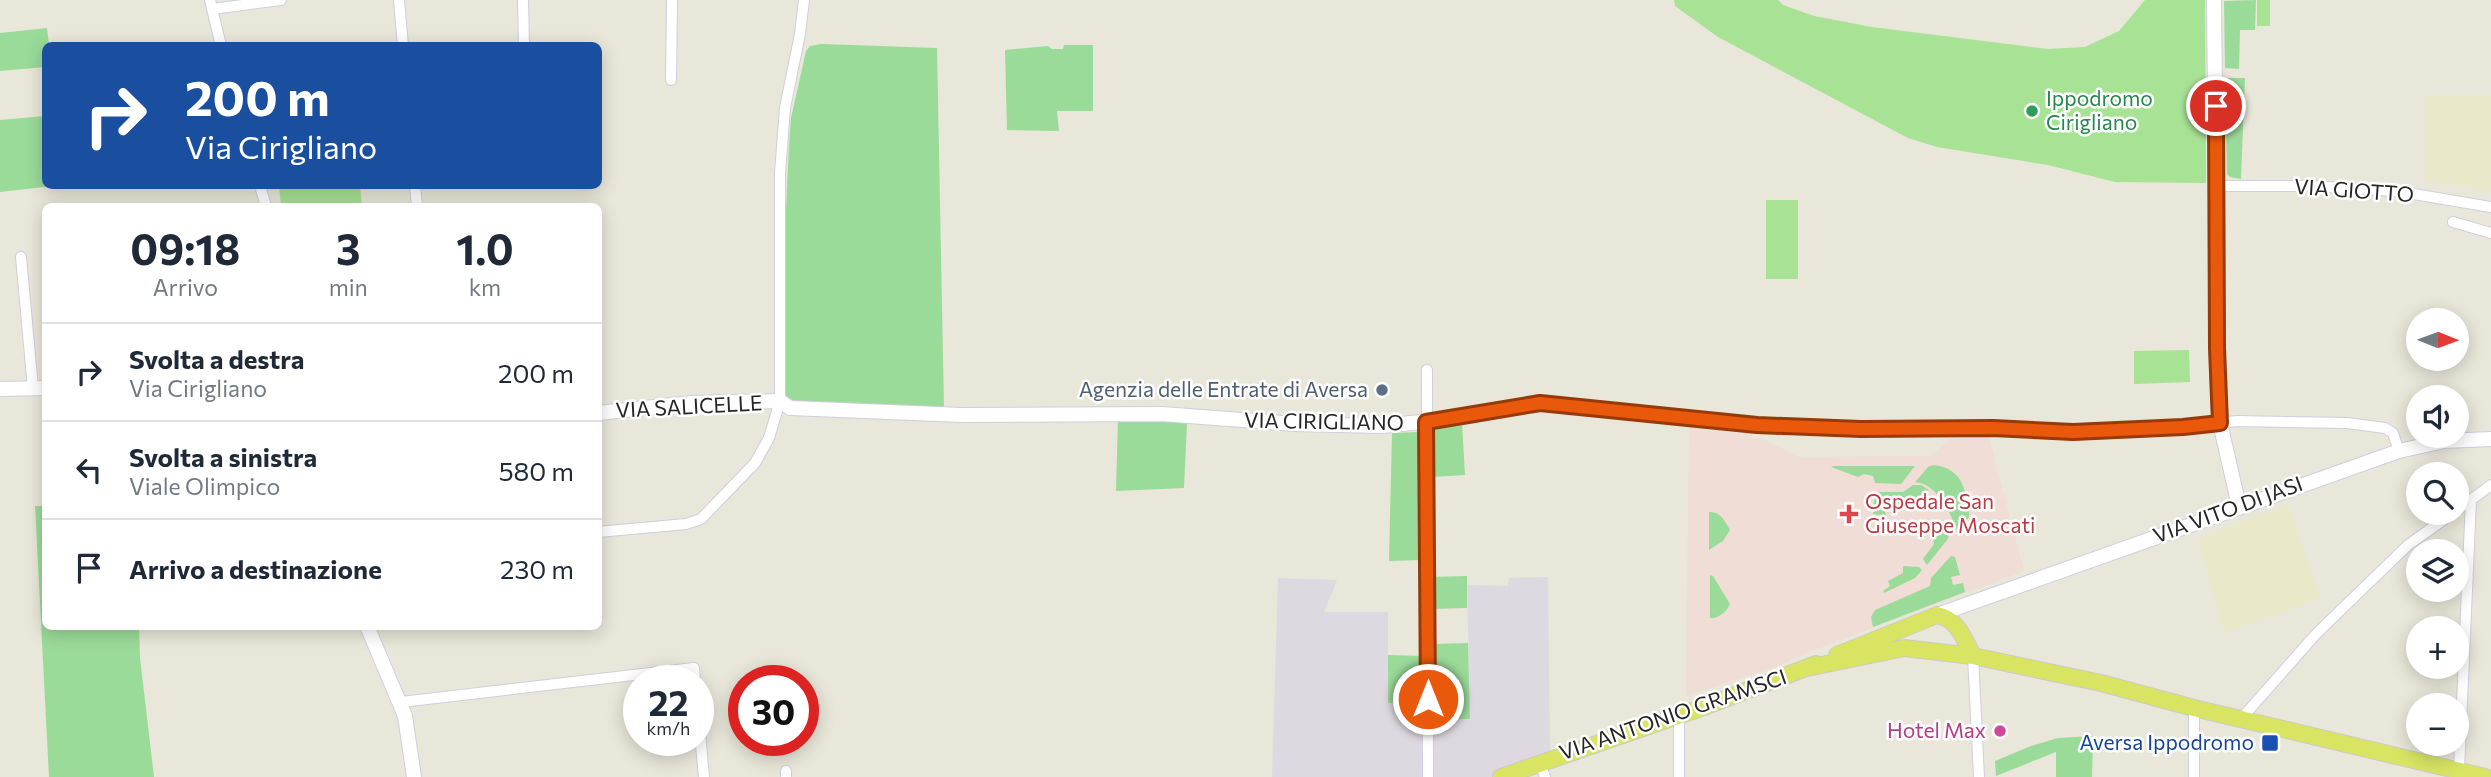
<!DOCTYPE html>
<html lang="it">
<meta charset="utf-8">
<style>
:root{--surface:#fff;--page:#f2f2f3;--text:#1f2937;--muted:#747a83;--line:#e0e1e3}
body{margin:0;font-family:Commissioner,sans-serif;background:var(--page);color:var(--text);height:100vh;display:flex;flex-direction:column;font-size:26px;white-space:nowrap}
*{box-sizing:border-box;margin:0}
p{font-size:23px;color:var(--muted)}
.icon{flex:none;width:38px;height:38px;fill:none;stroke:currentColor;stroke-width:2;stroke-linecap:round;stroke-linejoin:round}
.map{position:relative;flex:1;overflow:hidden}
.sheet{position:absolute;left:42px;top:203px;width:560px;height:427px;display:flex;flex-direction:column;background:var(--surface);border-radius:10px;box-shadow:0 4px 18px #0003}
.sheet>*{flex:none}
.top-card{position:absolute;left:42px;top:42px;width:560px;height:147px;border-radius:10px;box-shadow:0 4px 18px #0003;background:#1a4fa0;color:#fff;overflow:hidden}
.needle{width:46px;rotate:91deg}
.tools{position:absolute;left:2406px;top:308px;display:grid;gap:14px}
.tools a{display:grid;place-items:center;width:63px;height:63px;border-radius:50%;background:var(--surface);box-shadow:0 4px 18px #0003;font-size:35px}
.speed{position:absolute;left:623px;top:665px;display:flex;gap:14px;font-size:35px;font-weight:700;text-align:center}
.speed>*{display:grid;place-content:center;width:91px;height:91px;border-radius:50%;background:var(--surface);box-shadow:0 4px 18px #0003;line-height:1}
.speed small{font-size:18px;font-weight:400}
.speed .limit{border:10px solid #d22;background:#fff;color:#111}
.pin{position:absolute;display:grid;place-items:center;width:60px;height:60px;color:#fff;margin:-30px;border:4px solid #fff;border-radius:50%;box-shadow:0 2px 7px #0007}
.me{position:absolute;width:77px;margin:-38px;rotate:0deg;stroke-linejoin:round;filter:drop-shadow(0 0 5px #0008)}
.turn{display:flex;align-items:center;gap:24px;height:147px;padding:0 28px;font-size:32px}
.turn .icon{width:91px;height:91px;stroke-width:2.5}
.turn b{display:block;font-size:49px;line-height:60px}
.eta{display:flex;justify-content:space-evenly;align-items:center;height:119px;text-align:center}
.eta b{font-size:42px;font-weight:700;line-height:49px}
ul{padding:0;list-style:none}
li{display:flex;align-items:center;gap:21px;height:98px;padding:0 28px;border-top:2px solid var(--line)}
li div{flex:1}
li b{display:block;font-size:26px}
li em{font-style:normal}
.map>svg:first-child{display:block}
.industrial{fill:#ded9e1}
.education{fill:#e9e9c9}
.medical{fill:#efddd6}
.green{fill:#9adb99}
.pitch{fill:#a8e295}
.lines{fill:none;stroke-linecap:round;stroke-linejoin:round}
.street-casing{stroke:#d0cedf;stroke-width:12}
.secondary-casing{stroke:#d0cedf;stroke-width:16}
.primary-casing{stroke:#cbcbcb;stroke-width:18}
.street{stroke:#fff;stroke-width:10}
.secondary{stroke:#fff;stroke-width:14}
.primary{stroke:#d8e462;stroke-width:16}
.route-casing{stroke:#983908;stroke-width:18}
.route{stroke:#ea580c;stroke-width:12}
.leisure-dot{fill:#2e9e5b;stroke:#fff;stroke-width:2.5}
.service-dot{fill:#5c6f8a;stroke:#fff;stroke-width:2.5}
.health-dot{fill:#e0444e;stroke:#fff;stroke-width:2.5}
.hotel-dot{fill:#d1479c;stroke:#fff;stroke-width:2.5}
.transit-dot{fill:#1a4fb4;stroke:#fff;stroke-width:2.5}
.labels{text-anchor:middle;stroke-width:5;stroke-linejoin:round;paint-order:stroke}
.leisure-label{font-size:21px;fill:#27864d;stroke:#fff;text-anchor:start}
.street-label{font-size:21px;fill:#262626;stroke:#fff}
.service-label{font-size:21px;fill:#4e5e75;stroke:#fff;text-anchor:end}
.health-label{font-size:21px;fill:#be3a42;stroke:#fff;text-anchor:start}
.hotel-label{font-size:21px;fill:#b23c85;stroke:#fff;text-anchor:end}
.transit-label{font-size:21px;fill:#164399;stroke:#fff;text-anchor:end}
</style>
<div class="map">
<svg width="2491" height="777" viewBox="0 0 2491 777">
<rect width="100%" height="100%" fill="#e8e7d9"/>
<!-- industrial -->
<path class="industrial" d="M1548 577 1550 755 1492 777H1272L1278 578 1337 580 1324 612H1388V703L1435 702 1436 720 1470 719 1467 585 1508 586 1509 578Z"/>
<!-- education -->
<path class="education" d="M2425 95H2491V191L2425 180Z
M2288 505 2321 598 2224 633 2198 539Z"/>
<!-- medical -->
<path class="medical" d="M1689 426 1752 432V438L1763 439 1798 457 1931 456 1957 433H1988L2024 571 1814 650 1770 669 1686 696Z"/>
<!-- green -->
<path class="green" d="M2256 0 2255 30H2240L2239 69 2225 68 2224 1Z
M47 28 49 45 46 46 45 67 0 71V33Z
M821 44 937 48 944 408 794 405 785 399V231L789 145 791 118 806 51 810 46Z
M1064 45H1093V111H1057L1059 131 1007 130 1005 50 1048 46 1052 49H1063Z
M2225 78H2245L2241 179 2230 177 2227 174Z
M45 116 46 186H53L0 192V120Z
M1118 419 1187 423 1184 488 1116 491Z
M1462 423 1465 475 1432 477 1433 428Z
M1420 432 1422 560 1389 561 1392 433Z
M1935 465C1961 469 1966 488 1969 512V517L1958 532C1950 513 1938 484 1915 482L1929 466Z
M1833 466H1915L1901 484 1875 483 1873 476 1864 474 1858 477 1831 467Z
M1913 485H1921L1929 490 1922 496 1885 510 1886 516 1873 514 1875 492H1903Z
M35 506H45L46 626 139 627 140 658 154 777H49Z
M1709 512C1720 511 1725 521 1730 530L1723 541 1709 550Z
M1945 527 1949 536 1947 540 1927 565 1923 559 1934 544 1932 534Z
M1951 556 1955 557 1960 575 1951 577 1953 585 1963 583 1965 592 1873 627 1871 617 1875 610 1930 586 1931 578Z
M1903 566 1919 567 1922 570 1915 578 1884 593 1883 591 1890 586 1888 581 1903 573Z
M1710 575 1713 576 1730 604C1727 611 1719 619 1710 618Z
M1467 576V608L1433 609V577Z
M1468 643 1470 719 1435 720 1434 644Z
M1388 655 1423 656V703H1388Z
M2093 736 2092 777H2056V752L1996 776 1995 761 2031 746 2058 738Z"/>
<!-- pitch -->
<path class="pitch" d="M1674 0H1778L1783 5 1814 16 1872 27 2048 49 2085 47 2119 31 2145 0H2205L2206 183 2115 182 2048 165 1937 147 1908 138 1718 37 1675 6Z
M2257 0H2270V26H2257Z
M279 186H360L362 206H281Z
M1766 200H1798V279H1766Z
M2189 350 2190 382 2134 384V351Z"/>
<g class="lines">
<!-- street casing -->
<g class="street-casing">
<path id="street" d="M210 0 221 46
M399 0 403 46
M523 0 524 46
M212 9 281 0
M671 80 672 0
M260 186 266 206
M415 186 417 206
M2216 186H2308L2396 191 2491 207
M2453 222 2491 233
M21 257 33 388
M1427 370 1428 777
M2220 423 2237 421 2347 423 2385 428 2393 433 2399 451
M2457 510 2491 485
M598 532 686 524 701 519 755 463 769 438 780 401V173L785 108 800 34 804 0
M1973 656 1979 777
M401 702 694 668 695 681
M698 712 704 777
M2241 719 2316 634 2408 545 2453 513
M1540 762 1545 777
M2459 770 2471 500
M786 771V777
M1679 777V715
M2194 777V708"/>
</g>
<!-- secondary casing -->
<g class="secondary-casing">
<path id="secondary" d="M2214 0 2218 400 2220 423 2239 506
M0 389 46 388
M598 413 692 403 780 401 790 408 962 415 1162 414 1295 424 1382 426 1459 418 1540 403 1757 425 1861 429 1993 428 2073 432 2183 427 2220 423
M1937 615 2399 451 2444 441 2491 439
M367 626 405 716 414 777"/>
</g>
<!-- primary casing -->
<g class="primary-casing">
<path id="primary" d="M1837 655 1937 615C1958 619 1964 639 1973 656
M1807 668 1904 648 1973 656 2101 683 2194 708 2485 777
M1501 777 1701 708 1816 664"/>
</g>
<!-- street -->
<use href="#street" class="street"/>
<!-- secondary -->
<use href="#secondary" class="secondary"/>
<!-- primary -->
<use href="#primary" class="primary"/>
</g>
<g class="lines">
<!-- route casing -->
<g class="route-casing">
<path id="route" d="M1428 699 1426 422 1540 403 1757 425 1861 429 1993 428 2073 432 2183 427 2220 423 2217 348 2216 106"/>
</g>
<!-- route -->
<use href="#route" class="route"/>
</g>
<!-- markers -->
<circle class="leisure-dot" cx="2032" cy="111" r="7"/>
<circle class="service-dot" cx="1382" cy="390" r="7"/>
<path class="health-dot" d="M1845.5 503.5h7v7h7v7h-7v7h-7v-7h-7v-7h7z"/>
<circle class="hotel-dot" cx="2000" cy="731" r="7"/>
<rect class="transit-dot" x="2261" y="734" width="18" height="18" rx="3.5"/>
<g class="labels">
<!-- leisure labels -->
<g class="leisure-label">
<text x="2046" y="106">Ippodromo<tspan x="2046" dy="24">Cirigliano</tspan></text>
</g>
<!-- street labels -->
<g class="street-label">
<text transform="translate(2354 191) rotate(4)" y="7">VIA GIOTTO</text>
<text transform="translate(689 407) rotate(-3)" y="7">VIA SALICELLE</text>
<text transform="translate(1324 422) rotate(1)" y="7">VIA CIRIGLIANO</text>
<text transform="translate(2228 510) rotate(-20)" y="7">VIA VITO DI JASI</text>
<text transform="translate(1673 715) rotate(-19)" y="7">VIA ANTONIO GRAMSCI</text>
</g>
<!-- service labels -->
<g class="service-label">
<text x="1368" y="397">Agenzia delle Entrate di Aversa</text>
</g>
<!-- health labels -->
<g class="health-label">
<text x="1865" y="509">Ospedale San<tspan x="1865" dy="24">Giuseppe Moscati</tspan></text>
</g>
<!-- hotel labels -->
<g class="hotel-label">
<text x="1986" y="738">Hotel Max</text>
</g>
<!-- transit labels -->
<g class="transit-label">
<text x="2254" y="750">Aversa Ippodromo</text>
</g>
</g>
</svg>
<div class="tools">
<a><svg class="needle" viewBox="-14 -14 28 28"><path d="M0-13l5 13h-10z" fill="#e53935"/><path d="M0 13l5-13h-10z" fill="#747a83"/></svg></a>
<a><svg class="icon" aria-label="sound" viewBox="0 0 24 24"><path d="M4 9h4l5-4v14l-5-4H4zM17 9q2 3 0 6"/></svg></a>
<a><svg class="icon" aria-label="search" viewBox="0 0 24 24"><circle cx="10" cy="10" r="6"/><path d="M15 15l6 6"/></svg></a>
<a><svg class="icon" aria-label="layers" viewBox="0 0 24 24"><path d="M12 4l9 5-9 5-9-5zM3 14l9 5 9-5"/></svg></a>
<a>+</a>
<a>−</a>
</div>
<div class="speed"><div>22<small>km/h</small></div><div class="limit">30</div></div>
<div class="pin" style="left:2216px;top:106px;background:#d93025"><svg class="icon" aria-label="arrive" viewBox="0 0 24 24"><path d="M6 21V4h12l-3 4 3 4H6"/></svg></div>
<svg class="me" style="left:1428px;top:699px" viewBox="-20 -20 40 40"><circle r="17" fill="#ea580c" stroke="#fff" stroke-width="3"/><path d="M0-11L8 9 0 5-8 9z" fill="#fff"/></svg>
<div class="top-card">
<div class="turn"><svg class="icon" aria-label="right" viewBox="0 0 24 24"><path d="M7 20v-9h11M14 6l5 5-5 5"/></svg><div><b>200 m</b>Via Cirigliano</div></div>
</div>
<section class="sheet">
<div class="eta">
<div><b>09:18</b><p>Arrivo</p></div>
<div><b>3</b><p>min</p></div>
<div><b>1.0</b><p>km</p></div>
</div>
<ul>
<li><svg class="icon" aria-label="right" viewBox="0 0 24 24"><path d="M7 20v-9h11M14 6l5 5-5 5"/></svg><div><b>Svolta a destra</b><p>Via Cirigliano</p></div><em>200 m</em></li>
<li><svg class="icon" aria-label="left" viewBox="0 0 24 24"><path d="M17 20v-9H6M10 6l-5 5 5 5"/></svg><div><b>Svolta a sinistra</b><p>Viale Olimpico</p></div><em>580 m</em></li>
<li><svg class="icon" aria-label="arrive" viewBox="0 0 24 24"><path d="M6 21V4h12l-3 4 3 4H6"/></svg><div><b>Arrivo a destinazione</b></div><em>230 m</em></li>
</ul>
</section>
</div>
